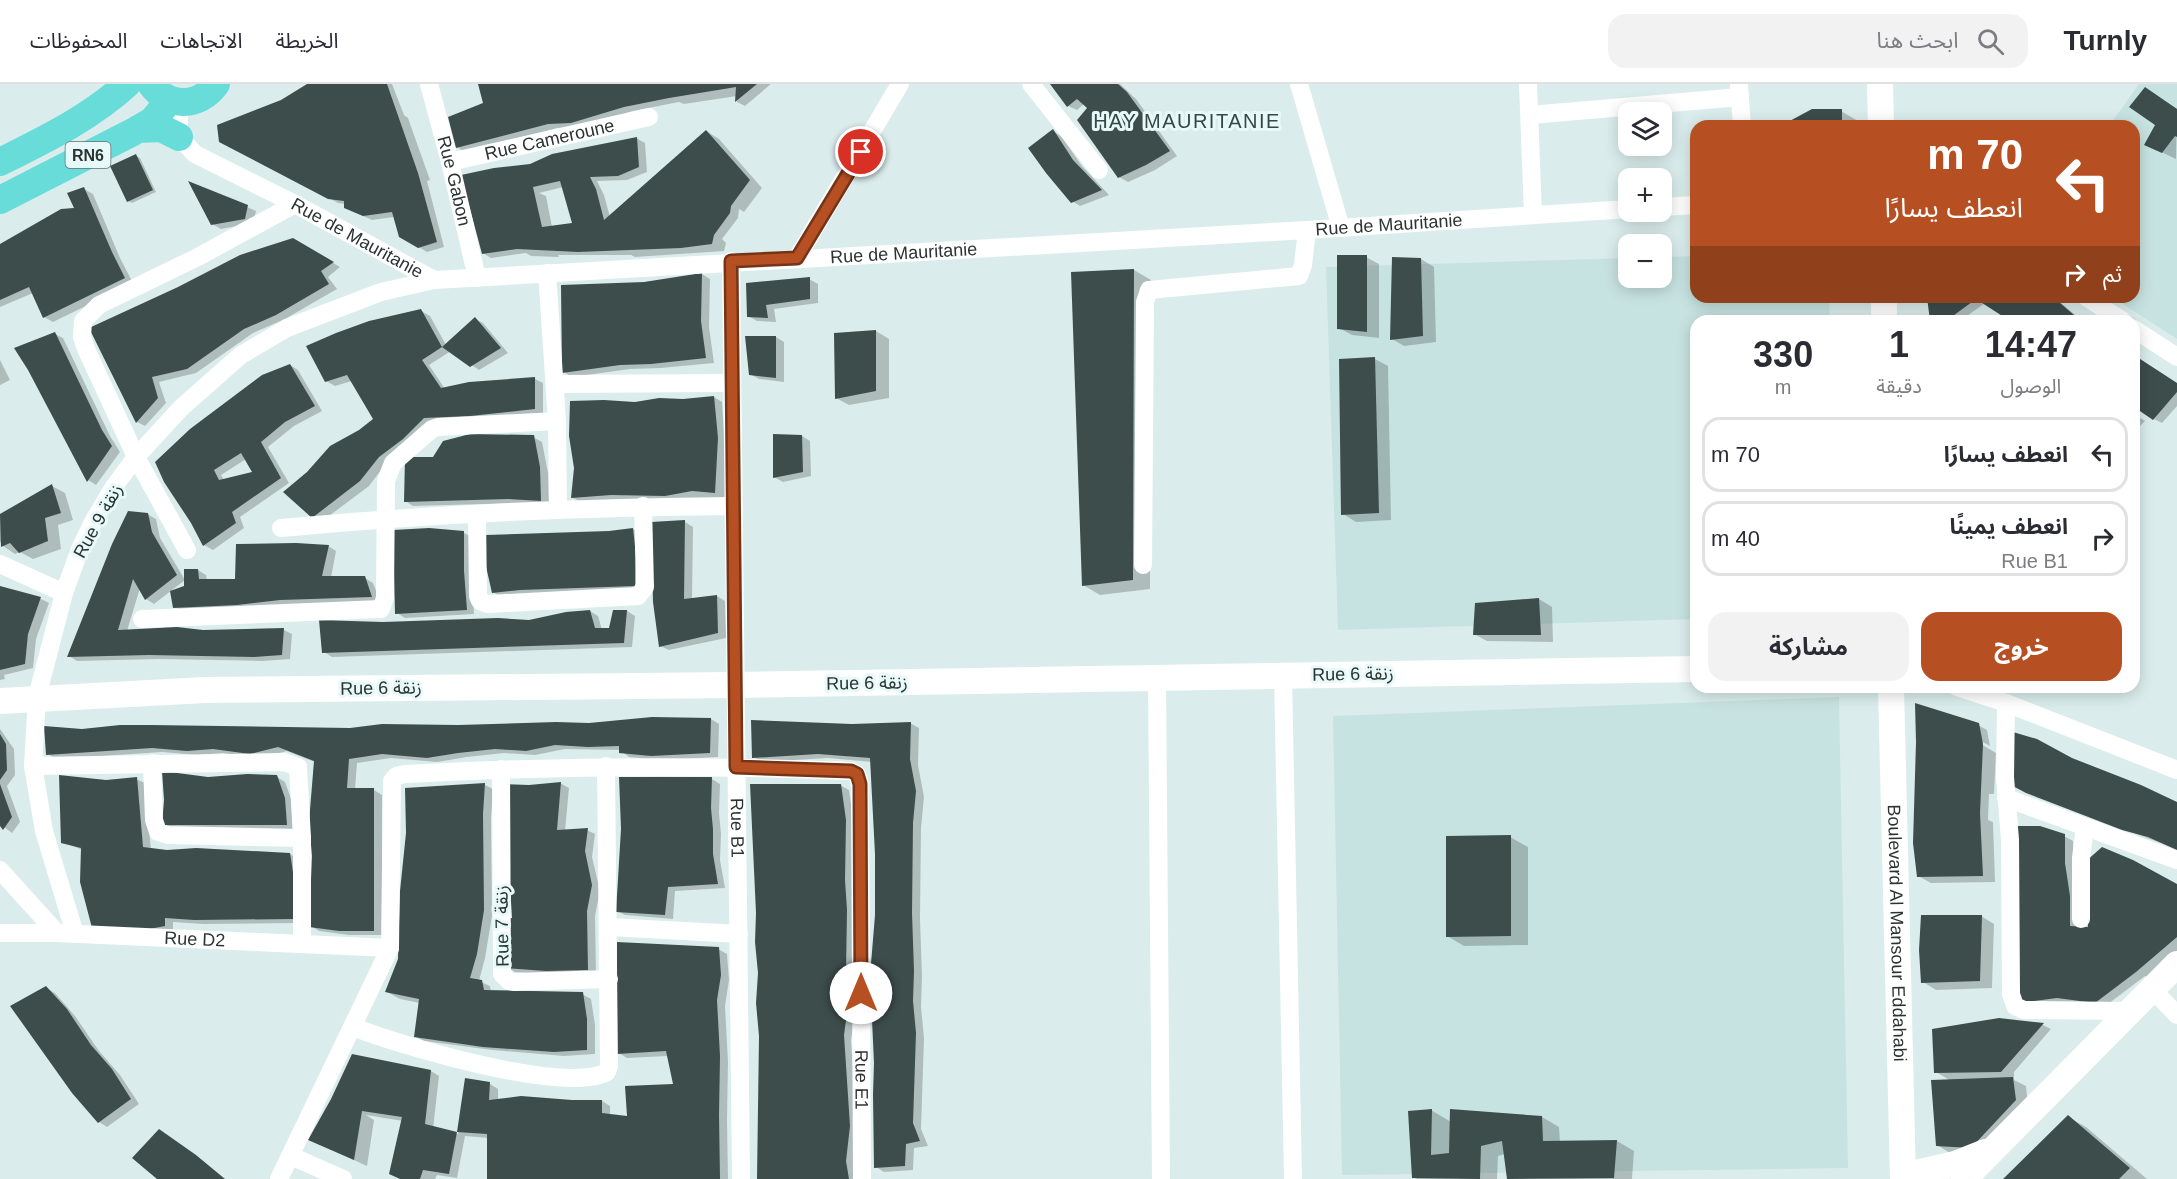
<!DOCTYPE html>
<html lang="ar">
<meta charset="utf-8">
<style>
:root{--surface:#fff;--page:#f2f2f3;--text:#2b2b33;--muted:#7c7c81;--line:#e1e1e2;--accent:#b65023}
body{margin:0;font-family:Helvetica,"Noto Sans Arabic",sans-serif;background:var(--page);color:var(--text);direction:rtl;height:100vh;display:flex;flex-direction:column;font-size:22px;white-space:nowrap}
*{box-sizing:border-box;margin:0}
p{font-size:20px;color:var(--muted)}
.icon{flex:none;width:33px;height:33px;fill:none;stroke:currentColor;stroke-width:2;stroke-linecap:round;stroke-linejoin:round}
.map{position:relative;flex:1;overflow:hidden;direction:ltr}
.drawer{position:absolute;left:1690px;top:231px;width:450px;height:378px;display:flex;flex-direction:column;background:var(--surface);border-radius:18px;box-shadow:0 3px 15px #0003;direction:rtl}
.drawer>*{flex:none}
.banner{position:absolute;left:1690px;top:36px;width:450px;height:183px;border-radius:18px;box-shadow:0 3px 15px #0003;direction:rtl;background:#b65023;color:#fff;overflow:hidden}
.controls{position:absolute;left:1618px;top:18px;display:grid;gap:12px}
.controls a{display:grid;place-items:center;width:54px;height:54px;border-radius:12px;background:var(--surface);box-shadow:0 3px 15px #0003;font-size:30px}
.pin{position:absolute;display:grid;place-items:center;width:51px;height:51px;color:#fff;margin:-26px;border:3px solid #fff;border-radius:50%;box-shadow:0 2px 6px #0007}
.me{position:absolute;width:66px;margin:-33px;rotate:0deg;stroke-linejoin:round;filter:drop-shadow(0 0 4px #0008)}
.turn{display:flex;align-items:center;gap:21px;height:126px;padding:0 18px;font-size:27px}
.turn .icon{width:78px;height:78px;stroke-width:2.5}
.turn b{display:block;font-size:42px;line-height:51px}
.then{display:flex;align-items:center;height:57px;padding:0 18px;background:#0003;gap:12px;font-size:22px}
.eta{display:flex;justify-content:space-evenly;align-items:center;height:102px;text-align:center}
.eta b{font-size:36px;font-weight:700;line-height:42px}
.cta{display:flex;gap:12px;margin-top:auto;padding:12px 18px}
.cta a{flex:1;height:69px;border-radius:18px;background:var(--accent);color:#fff;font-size:24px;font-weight:700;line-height:69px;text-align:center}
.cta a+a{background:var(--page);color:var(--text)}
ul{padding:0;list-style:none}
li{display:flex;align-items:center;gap:18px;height:75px;margin:0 12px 9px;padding:0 6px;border:3px solid var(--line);border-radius:18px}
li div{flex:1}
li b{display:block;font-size:22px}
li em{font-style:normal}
header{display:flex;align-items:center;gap:36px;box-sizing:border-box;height:84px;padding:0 30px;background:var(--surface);border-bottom:2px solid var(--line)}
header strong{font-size:28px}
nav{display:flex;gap:33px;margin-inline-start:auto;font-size:21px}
.search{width:420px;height:54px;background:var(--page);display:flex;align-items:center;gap:15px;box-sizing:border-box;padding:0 21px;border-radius:18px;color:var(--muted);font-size:22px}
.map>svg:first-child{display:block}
.built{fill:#c7e3e1}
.shadow{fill:#0003;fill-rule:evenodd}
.building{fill:#3d4d4c;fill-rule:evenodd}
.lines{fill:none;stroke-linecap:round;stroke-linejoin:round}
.street{stroke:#fff;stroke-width:18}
.secondary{stroke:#fff;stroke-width:26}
.primary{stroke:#68dcd9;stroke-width:28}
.route-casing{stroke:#763417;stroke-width:15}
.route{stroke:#b65023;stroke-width:10}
.labels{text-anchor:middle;stroke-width:6;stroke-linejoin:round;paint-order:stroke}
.shield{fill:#e7faf9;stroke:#646f6e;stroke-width:1.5}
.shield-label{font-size:16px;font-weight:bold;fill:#2c3433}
.street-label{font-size:18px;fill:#2c3433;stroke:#e7faf9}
.neighbourhood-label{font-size:20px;letter-spacing:1.5px;fill:#384847;stroke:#e7faf9}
</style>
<header>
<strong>Turnly</strong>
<div class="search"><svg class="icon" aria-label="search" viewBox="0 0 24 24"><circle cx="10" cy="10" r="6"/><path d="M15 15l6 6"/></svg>ابحث هنا</div>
<nav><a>الخريطة</a><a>الاتجاهات</a><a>المحفوظات</a></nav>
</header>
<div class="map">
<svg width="2177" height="1095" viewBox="0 0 2177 1095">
<rect width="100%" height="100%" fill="#daedec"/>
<!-- built -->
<path class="built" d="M2139 0H2177V255L2112 213H2134V42H2109Z
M1696 172V213H1829L1830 237H1696V535L1338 546 1326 183 1629 174V194H1662V173Z
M1839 613 1848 1084 1342 1091 1333 632Z"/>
<!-- shadow -->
<path class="shadow" d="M310 0H392L404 31 408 34 430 96 427 97 444 163 427 168 400 152 394 133 372 136 354 128 345 120 338 119 304 100 282 17Z
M479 0H771L745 22 737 18V12L684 20 679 18 633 27 580 43 557 44 465 68 457 63 485 19Z
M1052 0H1120L1136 15 1177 72 1155 86 1128 98 1119 93 1089 24 1084 20 1077 26 1068 22Z
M2146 5 2177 25 2176 75 2146 61 2157 41Z
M1841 27 1858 37 1859 42H1795L1789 39Z
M706 47 719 55 762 104 744 128 739 125 738 134 722 155 726 159 724 167 635 173 631 171H558L559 173 531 172 526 169 491 174 483 169 530 81 636 54 645 59 647 88 627 96 597 97 604 111 610 133ZM563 103 574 140 552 143 546 112 539 109Z
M1053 47 1061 52 1082 82 1109 111 1080 122 1072 117Z
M136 72 140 74 156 108 132 119 128 117Z
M84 105 93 110 120 174 133 199 53 238 44 233 33 209 0 223V161L76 126Z
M247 123 256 127 253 139 221 145 212 140Z
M292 155 340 183 328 193 337 205 285 235 253 249 196 289 159 298 166 319 145 342 137 338 91 245Z
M1366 173 1379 180V254L1352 251 1339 244Z
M1421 175 1434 183 1436 258 1404 262 1392 255Z
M1134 186 1151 196 1150 505 1100 511 1083 501Z
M702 190 710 195 709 243 714 279 661 284 630 285 572 293 564 288 644 199Z
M809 195 818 200V219L774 225 776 238 757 237 748 232V200Z
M1929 213H2054L2082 237H2012L1985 219 1960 237H1932Z
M421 227 430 232 446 261 475 235 483 239 508 269 479 286 451 267 429 281 445 305 535 295 543 299V329L432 338 387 378 369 402 321 438 313 433 359 347 375 335 352 297 335 302 326 297Z
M876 247 889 255V314L849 321 836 314Z
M55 250 63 254 110 352 120 368 96 401 88 396 68 360Z
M776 253 784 258V298L759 295 750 290Z
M1375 275 1388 282 1391 436 1356 438 1343 430Z
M0 276 10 296 0 301Z
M290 281 298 286 322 327 294 342 268 363 289 399 240 433 244 444 213 466 204 461 192 438 165 398ZM246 375 254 388 224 396 221 391Z
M2177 300V322L2162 339 2154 335Z
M714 313 722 318 728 415 581 418 573 414 575 384 635 320Z
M2134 330 2145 337 2134 348Z
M802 352 810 357 811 392 783 398 774 393Z
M533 353 542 358 548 389 549 421 518 419 413 422 405 417 434 375Z
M52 402 65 409 73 436 58 441 61 465 33 475 20 468 15 470 3 462 0 457V432Z
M147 430 156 435 160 454 185 496 154 520 146 515 140 504 127 547 284 546 292 550 290 575 263 577 158 575 77 577 69 572Z
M685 438 693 443 692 515 717 512 725 517 726 554 669 566 660 562Z
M633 445 641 450 643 506 501 513 493 508Z
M464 449 472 453V492L474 530 405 534 397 529Z
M328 462 336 467 331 494H365L373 499 380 517 183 528 175 523 185 503 198 486 206 491 207 497 236 496Z
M0 504 41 515 49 519 36 555 33 584 4 591 5 595 0 596Z
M1539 515 1552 523 1553 558 1487 557 1474 550Z
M590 527 598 532 602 546 610 545 627 527 635 532 632 563 332 573 324 568Z
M711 635 719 640 718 673 661 676 629 673 620 666 565 665 535 671 504 669 467 673 437 678 391 674 357 679 355 705 374 706 382 711V851H349L319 847 311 842 315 678 287 667 259 674 223 669 197 671 162 668 56 675 48 670 82 647 350 646 589 641Z
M910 639 919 644 918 681 924 713 921 744 920 835 922 892 921 923 924 954 921 1045 928 1062 914 1064 913 1086 884 1088 876 1083V770L872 678 828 674 762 678 754 673 852 641Z
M1978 641 1987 646 1990 662 1977 655 1976 657 1996 669 1994 710H1989L1988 736 1993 738 1995 798 1931 799 1918 792Z
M0 645 14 665 15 691 7 702 20 738 12 749 0 740Z
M2071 675 2177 720V765L2036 713Z
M277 693 285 698 293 720 295 745H172L163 740 208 694Z
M136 695 145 699 151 766 290 770 298 775 301 839 203 840 173 838V846L151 850 83 766 62 758 106 697Z
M712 695 720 700 719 729 721 750 720 776 725 804 675 807 673 835 625 831 617 827Z
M560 699 569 704 565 747 587 746 595 750 592 773 600 807 595 832 596 890 555 891 515 888 507 883 529 702Z
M485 701 493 705 491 735 492 832 485 874 479 897 490 902 491 908 582 910 591 915 595 941V970L564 972 492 966 424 957 416 953 420 919 400 915 387 908 399 875 408 749 407 705Z
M840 701 849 706 854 742 856 927 851 956 857 1047 856 1095H758Z
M2064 752 2073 757 2078 844 2090 845 2177 802V871L2150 894 2145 892 2104 923 2028 922Z
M1510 753 1528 763V861L1464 862 1447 852Z
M1981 832 1994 840 1992 904 1936 906 1923 898Z
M718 865 727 870 729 896 725 922 728 978 727 1036 728 1095H489V1054L465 1052 457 1094 437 1091 435 1095H400L403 1037 366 1031 374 1036 367 1082 310 1056 431 987 439 992 433 1045 436 1046 458 1050 466 996 490 1000 498 1005V1016L602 1017 610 1022V1031L629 1034 674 1001 668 972 627 974 619 969Z
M46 904 55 909 75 932 99 967 120 991 139 1020 107 1043 99 1038Z
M1999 936 2043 941 2051 945 2014 988V996L2026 1002 2028 1023 1984 1071 1950 1069 1937 1061 1951 997 1936 988Z
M1431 1026 1451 1038 1542 1033 1559 1043 1560 1058 1617 1057 1634 1067 1632 1095H1509L1505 1070 1498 1072 1497 1095H1417L1413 1093Z
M2068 1033 2086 1043 2147 1095H2005Z"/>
<!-- building -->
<path class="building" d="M307 0H387L418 89 437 158 418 164 399 153 392 128 363 132 344 124V117L328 115 219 58 217 41 281 16Z
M478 0H757L735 18 736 3 669 14 624 23 571 39 548 40 456 64 448 33 483 19Z
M1050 0H1118L1127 8 1170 67 1146 81 1118 94 1077 36 1087 24 1077 15 1067 23Z
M2145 3 2177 25V53L2175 52 2162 69 2144 61 2155 41 2129 23Z
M1812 25H1842V42H1805L1786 39Z
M1053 45 1073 76 1102 106 1071 119 1046 89 1028 64Z
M706 46 750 96 731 122 730 129 714 151 712 160 681 164 578 168 517 165 482 170 461 91 494 84 530 80 552 70 637 53 639 83 618 92 590 93 596 105 604 136ZM560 97 572 139 542 143 533 103Z
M136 70 153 106 127 118 110 82Z
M188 97 248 121 245 135 211 141Z
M84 103 112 168 125 194 43 234 29 203 0 216V160L61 125 74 124 67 109Z
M293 154 334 178 321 187 329 200 276 231 244 245 187 285 152 293 158 314 136 339 89 244 178 203 240 171Z
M1337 171H1367V248L1337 245Z
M1392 173 1421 174 1423 252 1390 256Z
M1134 185 1133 496 1082 502 1071 188Z
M702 189 701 237 706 274 651 280 620 281 562 289 561 201 644 198Z
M810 193V215L766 221 768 234 747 233 746 199Z
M1927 213H2053L2081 237H2010L1976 215 1946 237H1930Z
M421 225 442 263 475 233 501 264 470 283 442 263 422 276 441 304 469 298 535 293V325L470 332 424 334 403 355 379 373 360 397 312 434 283 408 307 388 330 362 359 346 373 335 347 291 325 298 306 262 336 249 369 237Z
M876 246V307L835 315 834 249Z
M55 248 102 346 112 362 87 398 28 286 14 264Z
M745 252H776V294L749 291Z
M2134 271 2177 299V308L2153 336 2134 323Z
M1375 273 1379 429 1341 431 1339 275Z
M290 280 315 322 285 338 261 358 281 394 232 428 236 439 203 462 191 439 164 398 155 378 190 345 262 291ZM241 369 252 388 219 396 214 386Z
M714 312 718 354 715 409 692 407 665 412 611 411 571 414 574 384 569 352 570 317 604 316 635 318 659 314 683 315Z
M470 350 534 351 540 383 541 417 508 415 404 418 405 373H433L443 357Z
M773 350 802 351 803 388 773 394Z
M52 400 61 429 45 434 48 457 19 469 10 459 1 463 0 430Z
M128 427 148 429 152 448 177 491 145 516 133 495 118 546 177 543 203 546 284 544 282 571 254 573 149 571 67 573 112 460Z
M685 436 684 515 717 511 718 549 659 563 653 518 651 438Z
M429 444 464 447V487L467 526 395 530 393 446Z
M633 444 636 472 635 502 520 506 492 509 485 478 486 451 609 447Z
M296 459 329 461 322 492H365L372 513 280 516 237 521 173 524 170 507 184 502V485H198L199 495H235L236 460Z
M0 502 41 513 28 550 25 580 0 586Z
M1539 514 1541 551H1473L1475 519Z
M590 526 595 544H609L613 526H627L624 559 322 569 319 536 383 538 498 534 529 536 566 528Z
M1915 619 1979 639 1983 660 1980 729 1983 792 1917 793 1913 759 1916 658Z
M652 633 711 634 710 669 651 672 619 669V662L588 663 555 661 526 667 495 665 458 669 427 674 382 670 349 675 347 704H374V847H339L309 843 312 772 309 738 314 677 278 663 250 670 213 665 187 667 152 664 46 671 44 642 82 645 120 641H150L350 644 382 640 458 641 556 638 589 639Z
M751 636 852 640 911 638 910 675 916 707 913 739 912 829 914 887 913 917 916 949 913 1039 920 1057 906 1060 905 1082 874 1084 873 1010 874 979 870 892 875 831V770L870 674 818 670 752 674Z
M2013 648 2037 655 2072 674 2141 701 2177 718V766L2148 753 2122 746 2026 709 2009 700Z
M0 650 6 660 7 686 0 696Z
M162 687 208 693 247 690 277 691 285 714 287 741H162L164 716Z
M59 691 106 696 137 693 143 763 167 766 196 764 290 769 295 801 293 835 194 836 165 834V842L139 847 92 844 80 798 81 764 61 759Z
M619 693H712L711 724 713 745V770L718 800 668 803 665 831 616 828 621 745Z
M561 698 557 746 588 744 585 767 592 801 587 827 588 886 546 887 505 884 506 834H512L504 700 529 701Z
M485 699 483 730 484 826 477 870 470 894 482 896 484 906 583 908 587 935V966L554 968 483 963 414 953 419 915 385 908 398 875 400 807 406 749 405 704Z
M0 700 12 733 3 746 0 742Z
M750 700H841L846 736 845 796 847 826 846 888 848 922 844 951 850 1042 846 1077 849 1095H757L759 952 756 919 758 889 755 858 756 829Z
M2014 742H2040L2065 750V779L2070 812V842L2088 843 2084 824 2085 778 2102 763 2133 776 2177 800V853L2136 888 2095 919 2057 914 2019 919Z
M1511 751V852L1446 853V752Z
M1921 831H1982L1980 897 1921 899 1919 866Z
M617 858 719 863 721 891 717 916 720 972 719 1031 720 1095H487V1050L457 1048 465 994 490 998 489 1016 521 1012 572 1016H602V1029L627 1032 625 1002 673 1000 666 967 617 970Z
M46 902 67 925 91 961 112 985 131 1015 98 1039 72 1009 10 922Z
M1999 934 2044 939 2001 988 1934 989 1932 945Z
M352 970 431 986 425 1040 457 1048 449 1090 423 1086 420 1095H400L389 1090 402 1033 362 1027 354 1076 308 1056 331 1015Z
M2013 993 2016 1016 1971 1064 1936 1062 1931 996Z
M1432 1025 1431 1071 1449 1069 1450 1025 1542 1032 1543 1057 1617 1056 1614 1094 1507 1095 1502 1057 1481 1062 1480 1095 1412 1094 1408 1027Z
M2068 1031 2130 1084 2119 1095H2003Z
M159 1045 196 1071 225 1095H157L132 1074Z"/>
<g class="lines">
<!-- street -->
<g class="street">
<path id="s1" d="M429 0 450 78 477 194"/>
<path d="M1031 0 1099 86"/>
<path d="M1299 0 1341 144"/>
<path d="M1528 0 1533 131"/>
<path d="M1739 2 1742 42"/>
<path id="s2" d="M179 19V53L195 70 295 120 434 196 1307 146 1629 125"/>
<path d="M1530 31 1740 13"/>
<path id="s3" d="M450 78 649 33"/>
<path d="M1662 123 1696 121"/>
<path d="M797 174 900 0"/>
<path id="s4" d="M731 177 741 1095"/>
<path d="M547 189 557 337 558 425"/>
<path d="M2086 213 2123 237"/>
<path d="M2134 245 2177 273"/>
<path d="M555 300 731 299"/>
<path d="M477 430 478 512 480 517 488 520 638 512 645 503 643 422"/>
<path d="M281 444C432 430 582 423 734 422"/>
<path d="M187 466 136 373 86 265 82 253 83 237 99 221 198 173 295 120"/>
<path d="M0 480 64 509"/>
<path d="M1143 481 1145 218 1149 206 1299 192 1303 181 1307 146"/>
<path d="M142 535 381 525 385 514 386 397 393 379 432 345 438 343 557 337"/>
<path d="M1283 592 1293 1095"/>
<path d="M1157 594 1161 1095"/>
<path d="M1957 603 2006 619 2177 686"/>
<path d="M2006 619 2005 693 2010 756 2011 910 2015 922 2024 926 2130 927"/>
<path d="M152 679 154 736 158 748 168 751 302 754"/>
<path d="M33 682 284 678 298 683 302 754V859"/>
<path d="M501 685 502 890 509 897 514 898 609 895"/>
<path d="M2006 714 2177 776"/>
<path d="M0 786 57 849"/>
<path d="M2081 835V774L2085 743"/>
<path d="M609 843 739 850"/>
<path id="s5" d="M0 849H57L390 864"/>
<path d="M75 850 44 747 33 682 37 613 64 509 80 465 93 438 113 404 136 373 181 324 241 271 287 244 381 208 434 196"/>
<path d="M2152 905 2177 931"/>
<path d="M353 943C399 961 565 1011 607 988L609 982 606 682"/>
<path d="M291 1072 343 1095"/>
<path id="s6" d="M279 1095 390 864 392 697 396 692 405 690C554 682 701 681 851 687L857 690 860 700 862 1095"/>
</g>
<!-- secondary -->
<g class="secondary">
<path d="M1880 0 1881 42"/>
<path d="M1884 213V237"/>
<path id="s7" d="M1891 603 1903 1095"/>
<path d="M0 617 205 606 735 601 1696 585"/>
<path d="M1903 1092 1955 1080 1985 1068"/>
<path d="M1964 1095 2177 880"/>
</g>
<!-- primary -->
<path class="primary" d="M151 0C168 24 199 24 216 0
M138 45 161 44 179 53
M0 78C44 56 90 34 127 0
M0 116 133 48 152 37 170 16"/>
</g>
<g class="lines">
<!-- route casing -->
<g class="route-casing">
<path id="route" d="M861 909 860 700 857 690 851 687 736 683 731 177 797 174 861 68"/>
</g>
<!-- route -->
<use href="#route" class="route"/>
</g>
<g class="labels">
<!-- shield labels -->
<rect class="shield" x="65.5" y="58" width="45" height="26" rx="4.5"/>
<g class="shield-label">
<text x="88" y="77">RN6</text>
</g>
<!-- street labels -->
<g class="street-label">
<text dy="6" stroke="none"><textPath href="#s3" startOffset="102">Rue Cameroune</textPath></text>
<text dy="6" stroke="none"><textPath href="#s1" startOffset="100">Rue Gabon</textPath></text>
<text dy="6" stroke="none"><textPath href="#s2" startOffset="1284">Rue de Mauritanie</textPath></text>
<text dy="6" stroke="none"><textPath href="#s2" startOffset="240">Rue de Mauritanie</textPath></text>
<text dy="6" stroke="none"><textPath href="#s2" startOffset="798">Rue de Mauritanie</textPath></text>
<text transform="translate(98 437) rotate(-61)" y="6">Rue 9 زنقة</text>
<text transform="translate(1353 590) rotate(-1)" y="6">Rue 6 زنقة</text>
<text transform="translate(867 599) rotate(-1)" y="6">Rue 6 زنقة</text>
<text transform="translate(381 604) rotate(-1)" y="6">Rue 6 زنقة</text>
<text dy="6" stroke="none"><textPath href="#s4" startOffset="567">Rue B1</textPath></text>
<text transform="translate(502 842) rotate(-91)" y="6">Rue 7 زنقة</text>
<text dy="6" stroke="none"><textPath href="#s7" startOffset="246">Boulevard Al Mansour Eddahabi</textPath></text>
<text dy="6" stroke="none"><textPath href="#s5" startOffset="195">Rue D2</textPath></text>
<text dy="6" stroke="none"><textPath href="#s6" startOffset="1198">Rue E1</textPath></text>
</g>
<!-- neighbourhood labels -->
<g class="neighbourhood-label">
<text x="1187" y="44">HAY MAURITANIE</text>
</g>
</g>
</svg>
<div class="controls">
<a><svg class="icon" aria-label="layers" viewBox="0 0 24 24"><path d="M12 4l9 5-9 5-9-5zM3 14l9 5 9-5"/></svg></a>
<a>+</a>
<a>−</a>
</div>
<div class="pin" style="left:861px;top:68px;background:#d93025"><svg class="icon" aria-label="arrive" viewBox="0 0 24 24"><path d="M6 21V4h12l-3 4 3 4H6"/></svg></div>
<svg class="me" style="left:861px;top:909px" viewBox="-20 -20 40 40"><circle r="19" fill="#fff"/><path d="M0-13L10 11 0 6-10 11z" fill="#b65023"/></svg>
<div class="banner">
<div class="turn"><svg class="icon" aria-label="left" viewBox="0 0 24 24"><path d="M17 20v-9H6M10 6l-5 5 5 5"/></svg><div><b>70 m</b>انعطف يسارًا</div></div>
<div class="then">ثم<svg class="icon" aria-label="right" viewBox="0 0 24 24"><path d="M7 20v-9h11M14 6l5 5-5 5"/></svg></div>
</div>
<section class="drawer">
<div class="eta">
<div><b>14:47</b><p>الوصول</p></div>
<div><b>1</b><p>دقيقة</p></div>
<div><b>330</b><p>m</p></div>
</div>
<ul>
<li><svg class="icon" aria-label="left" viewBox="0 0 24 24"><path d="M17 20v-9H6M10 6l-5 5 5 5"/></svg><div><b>انعطف يسارًا</b></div><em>70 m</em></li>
<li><svg class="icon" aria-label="right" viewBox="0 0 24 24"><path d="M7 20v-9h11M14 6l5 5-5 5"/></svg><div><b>انعطف يمينًا</b><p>Rue B1</p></div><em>40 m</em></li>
</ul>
<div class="cta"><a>خروج</a><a>مشاركة</a></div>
</section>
</div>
